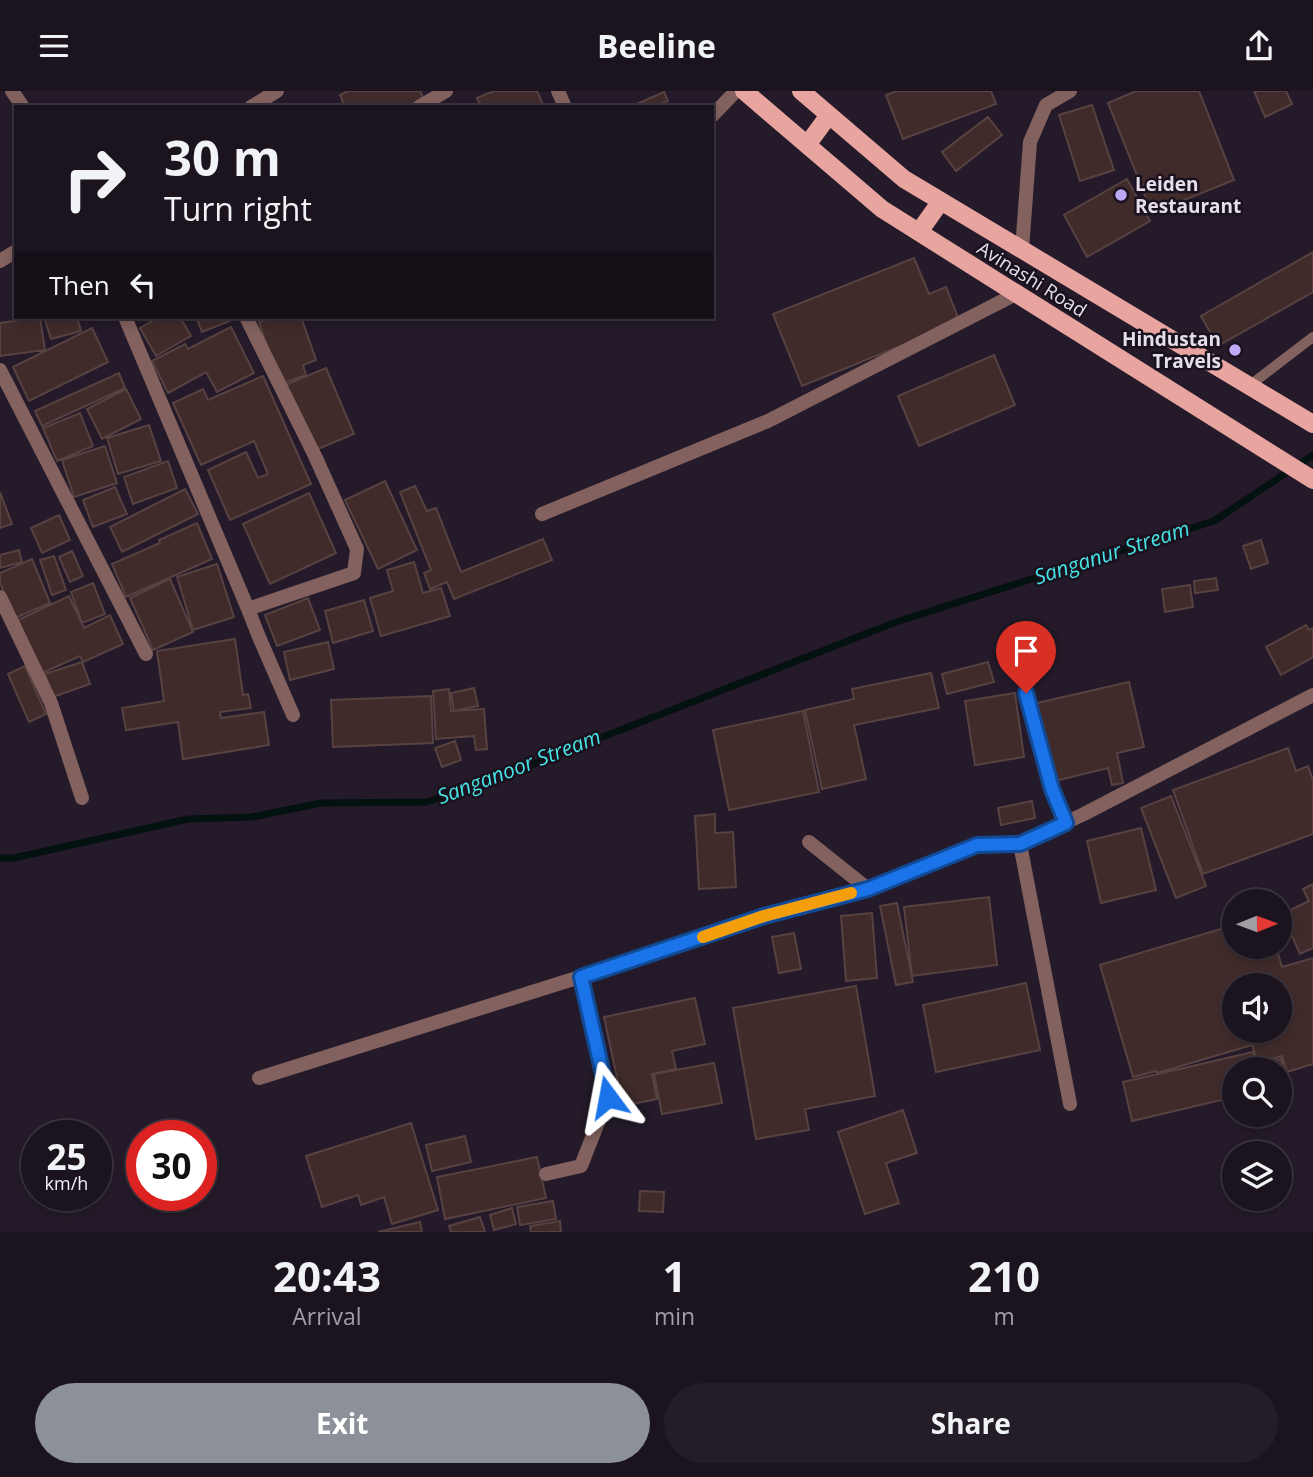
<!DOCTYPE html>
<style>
:root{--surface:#1b141f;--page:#241d28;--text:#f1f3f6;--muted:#a09ea4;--line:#39333d;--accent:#8c9099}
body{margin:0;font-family:"Open Sans",sans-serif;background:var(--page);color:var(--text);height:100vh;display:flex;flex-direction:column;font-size:26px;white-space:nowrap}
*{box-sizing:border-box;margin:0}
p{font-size:23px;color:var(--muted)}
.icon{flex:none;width:38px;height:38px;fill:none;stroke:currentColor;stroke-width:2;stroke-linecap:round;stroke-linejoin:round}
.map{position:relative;height:1141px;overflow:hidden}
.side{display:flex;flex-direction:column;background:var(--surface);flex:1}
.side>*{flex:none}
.top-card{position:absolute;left:14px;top:14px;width:700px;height:214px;border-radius:0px;box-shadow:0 4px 10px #0003,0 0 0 2px var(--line);background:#1b141f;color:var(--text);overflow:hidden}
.needle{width:46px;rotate:89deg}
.buttons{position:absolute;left:1222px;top:798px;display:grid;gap:14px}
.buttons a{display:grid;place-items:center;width:70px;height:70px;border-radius:50%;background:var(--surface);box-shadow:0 4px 10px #0003,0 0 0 2px var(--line);font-size:35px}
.speed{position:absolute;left:21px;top:1029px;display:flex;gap:14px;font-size:35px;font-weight:700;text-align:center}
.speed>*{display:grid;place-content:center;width:91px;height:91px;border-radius:50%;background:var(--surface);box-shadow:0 4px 10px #0003,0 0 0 2px var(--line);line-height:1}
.speed small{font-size:18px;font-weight:400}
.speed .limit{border:10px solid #d22;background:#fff;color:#111}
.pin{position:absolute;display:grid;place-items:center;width:60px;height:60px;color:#fff;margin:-72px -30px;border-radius:50% 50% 50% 0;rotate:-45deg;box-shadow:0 0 7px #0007}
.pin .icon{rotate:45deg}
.me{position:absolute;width:77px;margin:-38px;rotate:347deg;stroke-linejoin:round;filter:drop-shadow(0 0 5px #0008)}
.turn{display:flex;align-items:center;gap:24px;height:147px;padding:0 35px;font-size:32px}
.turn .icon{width:91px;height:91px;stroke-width:2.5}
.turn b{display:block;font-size:49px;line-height:60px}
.then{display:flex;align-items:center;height:66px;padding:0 35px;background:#0003;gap:14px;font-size:26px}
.eta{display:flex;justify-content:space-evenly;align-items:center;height:119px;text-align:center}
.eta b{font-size:42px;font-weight:700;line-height:49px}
.action{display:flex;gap:14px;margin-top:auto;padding:14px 35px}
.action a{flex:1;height:80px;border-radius:42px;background:var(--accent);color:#fff;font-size:28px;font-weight:700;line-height:80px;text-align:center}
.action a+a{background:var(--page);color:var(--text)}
header{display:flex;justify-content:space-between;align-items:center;height:91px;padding:0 35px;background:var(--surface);font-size:32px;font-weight:700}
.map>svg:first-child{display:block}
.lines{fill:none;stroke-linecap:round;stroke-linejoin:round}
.stream{stroke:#041111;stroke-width:7}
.building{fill:#402b2a;stroke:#584241;stroke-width:2;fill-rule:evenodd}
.lane{stroke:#82615e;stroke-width:10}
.street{stroke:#82615e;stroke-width:14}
.primary{stroke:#e8a49f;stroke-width:18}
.route-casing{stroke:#114b97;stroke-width:18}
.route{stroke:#1a73e8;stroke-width:12}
.slow{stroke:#f59e0b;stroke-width:12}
.poi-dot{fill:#bea9f4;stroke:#1a111f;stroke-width:2.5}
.labels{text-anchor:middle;stroke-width:5;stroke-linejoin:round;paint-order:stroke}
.poi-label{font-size:19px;font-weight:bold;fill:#e6dfe9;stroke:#1a111f;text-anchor:start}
.street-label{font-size:19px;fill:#e6dfe9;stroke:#1a111f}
.water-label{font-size:21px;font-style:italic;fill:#47e4e5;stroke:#1a111f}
</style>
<header><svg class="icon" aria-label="menu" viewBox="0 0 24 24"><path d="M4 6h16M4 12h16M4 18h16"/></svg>Beeline<svg class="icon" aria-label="share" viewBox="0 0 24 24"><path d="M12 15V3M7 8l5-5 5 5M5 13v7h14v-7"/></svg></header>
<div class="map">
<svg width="1313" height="1141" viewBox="0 0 1313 1141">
<rect width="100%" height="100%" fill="#241a29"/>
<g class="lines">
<!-- stream -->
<path class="stream" d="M0 767H14L188 728 252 726 321 712 427 711 516 680 896 531 1214 430 1313 364"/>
</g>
<!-- building -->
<path class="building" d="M348 0H420L425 10 413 16H345L340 4Z
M494 0H537L544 16H481L477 7Z
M897 0H991L996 13 903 48 886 4Z
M1136 0H1199L1234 89 1152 122 1108 12Z
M1254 0H1286L1292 13 1265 26Z
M664 1 668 10 652 16H630Z
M1092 14 1114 79 1080 90 1059 24Z
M988 26 1002 44 956 80 942 61Z
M1127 88 1150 130 1087 166 1064 124Z
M1313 161V201L1218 255 1201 225Z
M914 167 929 203 946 196 959 229 920 247 802 295 773 223Z
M40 226 45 259 0 265V232Z
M44 226H77L81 240 51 248Z
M159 226H180L191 245 156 265 140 237Z
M196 226H229L230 230 202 241Z
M275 226H301L316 269 303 274 306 284 280 293 259 231Z
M231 236 254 282 217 301 206 281 168 302 152 270 185 253 188 258Z
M92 237 108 271 29 310 13 276Z
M994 264 1015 314 919 355 898 305Z
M326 277 354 343 313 360 285 294Z
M119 282 125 297 42 335 35 320Z
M263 285 311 393 230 429 208 379 246 361 258 387 268 383 254 350 201 374 173 312 203 298 208 309Z
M126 298 141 328 102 348 87 318Z
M80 322 93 355 57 370 43 337Z
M149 334 161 370 118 383 107 347Z
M105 355 117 392 74 406 62 369Z
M168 370 177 397 133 413 124 386Z
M385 390 417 459 378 478 345 409Z
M415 395 427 420 436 417 461 481 543 448 552 469 454 508 447 491 430 498 424 482 431 479 400 401Z
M115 396 127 423 93 436 83 409Z
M185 398 198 423 122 461 110 436Z
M0 401 12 433 0 437Z
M309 402 336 462 270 493 243 433Z
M59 424 70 449 42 462 31 437Z
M197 432 212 468 126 506 112 473 160 452 159 449Z
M1261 449 1268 472 1251 478 1243 455Z
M19 459 22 471 0 477V464Z
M72 460 83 485 70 491 59 466Z
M54 465 66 499 52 504 40 469Z
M32 468 50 512 15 527 0 492V482Z
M414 471 423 502 441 497 450 525 381 545 370 507 393 500 387 479Z
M217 473 234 526 193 539 177 486Z
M1216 487 1218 499 1195 502 1194 490Z
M170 488 193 541 153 559 130 507Z
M93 492 105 523 82 532 71 501Z
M1190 494 1193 516 1165 521 1162 498Z
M69 505 84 537 110 524 123 553 83 571 80 565 42 582 18 529Z
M308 507 320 539 277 555 265 524Z
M364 509 373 540 333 552 325 520Z
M1306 534 1309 539 1313 537V566L1281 584 1266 556Z
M235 548 243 604 248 603 251 617 220 621 221 627 264 621 269 654 183 668 178 631 126 639 122 617 164 610 157 560Z
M328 551 334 578 290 589 284 561Z
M82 571 90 593 53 606 45 583Z
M988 571 994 591 947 603 942 583Z
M25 575 46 623 29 631 8 583Z
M931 582 939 617 854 634 866 688 822 698 805 619 854 608 852 598Z
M1129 591 1144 656 1117 662 1123 692 1112 694 1108 677 1055 690 1037 612Z
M474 597 478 615 454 620 451 602Z
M449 598 451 620 484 618 487 658 476 659 474 645 436 648 433 600Z
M1015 602 1024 666 975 674 965 610Z
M431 605 433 652 333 656 331 609Z
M803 620 819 701 729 719 713 639Z
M455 650 461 669 442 676 435 657Z
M1288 657 1296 680 1308 675 1313 690V743L1203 783 1173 699Z
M1171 705 1206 795 1176 807 1141 717Z
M1032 710 1035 727 1001 734 998 717Z
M715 723V742L733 741 736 796 699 798 695 725Z
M1141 737 1156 799 1101 812 1087 750Z
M1313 793V857L1300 863 1282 823 1309 810 1303 798Z
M989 806 997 874 912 885 904 816Z
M897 812 913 891 896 894 880 815Z
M872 822 877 887 846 890 841 825Z
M1234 834V856H1276L1282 876 1313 867V973L1287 981 1282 965 1258 972 1252 954 1157 982 1156 980 1133 986 1100 874ZM1234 894H1279V940H1234Z
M794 842 801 878 779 882 772 846Z
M1026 892 1040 959 936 981 923 914Z
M856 895 875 1005 805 1018 809 1039 756 1048 733 917Z
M695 907 705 953 672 960 676 978 652 983 657 1008 623 1015 604 926Z
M1253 961 1257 978H1234V1006L1132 1030 1123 991Z
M1281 968 1285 984 1279 986V978H1260L1259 974Z
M714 972 722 1012 662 1023 654 983Z
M903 1019 917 1062 886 1072 899 1112 865 1123 838 1041Z
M411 1032 438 1119 392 1133 384 1106 361 1114 358 1104 322 1116 306 1065Z
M465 1045 471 1071 432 1080 426 1054Z
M537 1066 546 1107 445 1128 437 1086Z
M640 1100 664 1101 663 1121 639 1120Z
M553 1110 556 1128 520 1134 517 1116Z
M512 1117 516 1133 494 1139 490 1124Z
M480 1126 485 1141H451L449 1135Z
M560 1130 561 1141H531L530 1135Z
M420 1131 422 1141H378Z"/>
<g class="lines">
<!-- lane -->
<path class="lane" d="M1249 295 1313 246"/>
<!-- street -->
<path class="street" d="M12 0 23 16
M558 0 565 16
M251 16 277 0
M419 16 446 0
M712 25 736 0
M1022 158 1030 51 1046 14 1070 0
M0 170 16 160
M125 226 248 518
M246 226 315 365 357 458 354 482 248 518 259 546 293 624
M0 279 146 563
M542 423 768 330 1016 203
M0 506 51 612 82 707
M1026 602 1052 698 1066 732
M809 751 868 798 977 754 1020 753 1084 723 1313 604
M1020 753 1070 1013
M259 987 637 868 764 825 868 798
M546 1083 581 1075 608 1006 581 886"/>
<!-- primary -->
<path class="primary" d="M744 0 882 118 1313 389
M801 0 904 88 1313 333
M807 54 829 24
M919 141 941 110"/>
</g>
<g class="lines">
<!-- route casing -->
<g class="route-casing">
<path id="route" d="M608 1006 581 886 764 825 868 798 977 754 1020 753 1066 732 1052 698 1026 602"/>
</g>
<!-- route -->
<use href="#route" class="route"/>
<!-- slow -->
<path class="slow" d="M703 846 764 825 851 802"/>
</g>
<!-- markers -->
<g class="poi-dot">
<circle cx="1121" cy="104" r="7"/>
<circle cx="1235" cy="259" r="7"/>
</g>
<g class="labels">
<!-- poi labels -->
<g class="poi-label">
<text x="1135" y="100">Leiden<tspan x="1135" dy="22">Restaurant</tspan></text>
<text x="1221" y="255" text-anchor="end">Hindustan<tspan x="1221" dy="22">Travels</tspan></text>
</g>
<!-- street labels -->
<g class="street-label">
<text transform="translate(1032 188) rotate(32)" y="7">Avinashi Road</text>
</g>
<!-- water labels -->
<g class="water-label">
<text transform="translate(1112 462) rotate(-18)" y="7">Sanganur Stream</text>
<text transform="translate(519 676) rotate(-21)" y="7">Sanganoor Stream</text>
</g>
</g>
</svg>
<div class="buttons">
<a><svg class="needle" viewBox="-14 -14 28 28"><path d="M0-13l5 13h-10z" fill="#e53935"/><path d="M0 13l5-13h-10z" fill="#a09ea4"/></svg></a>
<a><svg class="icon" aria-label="sound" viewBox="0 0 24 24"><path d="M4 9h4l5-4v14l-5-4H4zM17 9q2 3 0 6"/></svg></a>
<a><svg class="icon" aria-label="search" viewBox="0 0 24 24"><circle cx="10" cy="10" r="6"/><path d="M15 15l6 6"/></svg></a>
<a><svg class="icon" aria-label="layers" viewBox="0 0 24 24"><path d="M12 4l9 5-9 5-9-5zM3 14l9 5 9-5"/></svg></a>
</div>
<div class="speed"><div>25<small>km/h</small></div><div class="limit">30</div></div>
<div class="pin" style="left:1026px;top:602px;background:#d93025"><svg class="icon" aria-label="arrive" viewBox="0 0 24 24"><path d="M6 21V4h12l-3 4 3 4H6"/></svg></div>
<svg class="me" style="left:608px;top:1006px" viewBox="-20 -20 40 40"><path d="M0-17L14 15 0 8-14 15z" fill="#1a73e8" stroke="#fff" stroke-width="4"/></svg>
<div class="top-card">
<div class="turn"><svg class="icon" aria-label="right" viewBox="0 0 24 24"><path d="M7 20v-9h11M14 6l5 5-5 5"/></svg><div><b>30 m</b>Turn right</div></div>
<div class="then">Then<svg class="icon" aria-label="left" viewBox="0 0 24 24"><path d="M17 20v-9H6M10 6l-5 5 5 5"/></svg></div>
</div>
</div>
<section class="side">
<div class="eta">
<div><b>20:43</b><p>Arrival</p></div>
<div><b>1</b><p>min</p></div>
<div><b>210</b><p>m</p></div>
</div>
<div class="action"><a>Exit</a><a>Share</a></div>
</section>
